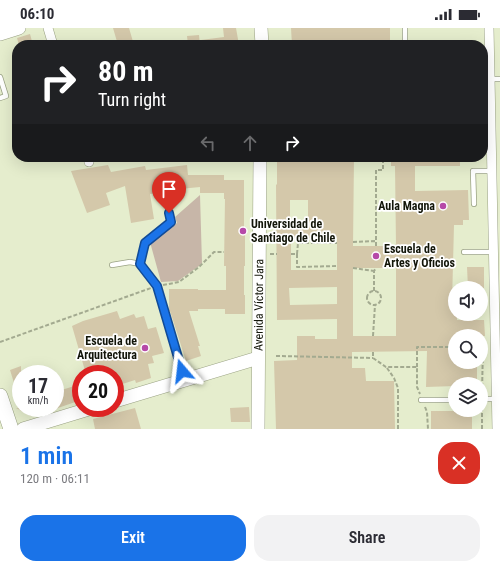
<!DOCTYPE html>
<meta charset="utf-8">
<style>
:root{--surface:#fff;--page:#f2f2f3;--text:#2b2b33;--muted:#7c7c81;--accent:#1a73e8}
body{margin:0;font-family:"Roboto Condensed",sans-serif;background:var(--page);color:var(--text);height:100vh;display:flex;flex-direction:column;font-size:15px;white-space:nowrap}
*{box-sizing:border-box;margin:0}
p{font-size:13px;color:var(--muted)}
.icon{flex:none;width:22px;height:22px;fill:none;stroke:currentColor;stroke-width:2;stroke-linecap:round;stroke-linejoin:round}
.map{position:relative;height:401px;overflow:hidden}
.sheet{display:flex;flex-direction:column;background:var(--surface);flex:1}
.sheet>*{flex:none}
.hud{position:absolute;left:12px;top:12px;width:476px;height:122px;border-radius:16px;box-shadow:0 4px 16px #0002;background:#202124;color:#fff;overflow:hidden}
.fabs{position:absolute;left:448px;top:253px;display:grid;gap:8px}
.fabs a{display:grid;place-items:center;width:40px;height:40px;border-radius:50%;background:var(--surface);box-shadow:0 4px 16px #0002;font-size:20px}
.speed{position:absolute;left:12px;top:337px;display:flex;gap:8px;font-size:20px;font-weight:700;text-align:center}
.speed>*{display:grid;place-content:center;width:52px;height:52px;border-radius:50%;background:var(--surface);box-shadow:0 4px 16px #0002;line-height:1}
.speed small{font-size:10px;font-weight:400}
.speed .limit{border:6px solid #d22;background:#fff;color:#111}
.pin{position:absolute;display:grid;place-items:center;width:34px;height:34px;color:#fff;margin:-41px -17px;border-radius:50% 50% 50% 0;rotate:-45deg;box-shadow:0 0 4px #0007}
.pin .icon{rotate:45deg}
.me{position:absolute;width:44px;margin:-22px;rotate:343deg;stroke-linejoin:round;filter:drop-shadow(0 0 3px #0008)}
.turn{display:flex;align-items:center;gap:14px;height:84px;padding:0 20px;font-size:18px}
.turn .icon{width:52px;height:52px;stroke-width:2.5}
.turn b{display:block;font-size:28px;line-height:34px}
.lanes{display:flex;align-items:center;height:38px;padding:0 20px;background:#0003;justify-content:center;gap:20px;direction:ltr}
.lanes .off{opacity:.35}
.round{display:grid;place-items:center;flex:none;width:42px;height:42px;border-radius:16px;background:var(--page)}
.summary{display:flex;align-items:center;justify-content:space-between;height:68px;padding:0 20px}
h1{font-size:24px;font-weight:600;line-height:30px;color:var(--accent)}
.action{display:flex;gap:8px;margin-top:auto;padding:8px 20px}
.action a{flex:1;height:46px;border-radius:16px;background:var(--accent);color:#fff;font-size:16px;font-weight:600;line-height:46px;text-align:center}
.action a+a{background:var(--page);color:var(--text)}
.status{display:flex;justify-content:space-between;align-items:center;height:28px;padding:0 20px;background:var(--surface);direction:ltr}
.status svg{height:11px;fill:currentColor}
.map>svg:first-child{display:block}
.green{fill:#c7b6a8}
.building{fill:#d4c8aa;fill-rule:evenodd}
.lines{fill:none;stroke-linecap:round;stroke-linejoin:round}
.lane-casing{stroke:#9aa284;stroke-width:6}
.street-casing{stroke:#9aa284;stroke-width:10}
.secondary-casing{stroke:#9aa284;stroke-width:14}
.primary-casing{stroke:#9aa284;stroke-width:16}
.path{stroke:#a3aa90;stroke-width:2;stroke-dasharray:4 2;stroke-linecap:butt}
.lane{stroke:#fff;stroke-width:4.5}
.street{stroke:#fff;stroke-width:9}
.secondary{stroke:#fff;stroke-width:13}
.primary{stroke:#fff;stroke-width:15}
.route-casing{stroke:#114b97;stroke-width:10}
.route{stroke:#1a73e8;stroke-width:7}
.poi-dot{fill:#b649a8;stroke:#fff;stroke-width:1.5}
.labels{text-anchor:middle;stroke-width:3.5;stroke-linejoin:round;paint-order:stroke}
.poi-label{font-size:12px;font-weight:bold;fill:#121509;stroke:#fff;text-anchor:end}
.street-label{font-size:12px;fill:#121509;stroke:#fff}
</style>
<div class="status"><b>06:10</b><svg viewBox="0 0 49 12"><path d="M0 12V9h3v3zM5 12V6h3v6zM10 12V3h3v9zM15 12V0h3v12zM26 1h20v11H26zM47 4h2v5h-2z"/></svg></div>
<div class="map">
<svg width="500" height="401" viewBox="0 0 500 401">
<rect width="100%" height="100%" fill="#e5edcd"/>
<!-- green -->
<path class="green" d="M200 167 202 235 199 238 178 253 161 254 150 214 177 195 175 189Z"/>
<!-- building -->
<path class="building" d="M113 0H129L134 17H118Z
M223 0H236L239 17H201V12L224 9Z
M291 0H390V17H292Z
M30 6 33 17H19L17 10Z
M199 7 200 17H188L187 8Z
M277 129H354L353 218H396L395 138H391V129H460V138H415V163L468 162 469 192H463V197H454L452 275H455V286H457V292H484L485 308H455V334H477V356H455V358L426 359 427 323 352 324V340H365L366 353H394L395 401H276L274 333 297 332V308H315V311H337V291L277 292 276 156 277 157ZM290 172H308V192H290ZM291 210H337V242H291ZM353 240H396V308H353ZM337 259V276L290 277 289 260Z
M108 137 111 144 145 138 146 142 187 137 188 147H224V152H244V200H245V238H244V267H245V286H225V281H198V283H189L200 318H198L201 328 186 333 170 283H169V261H198V262H226V238H224L225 171H224V165H200V159L180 161 182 170 170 171 169 164 150 166 154 191 131 195 125 158 106 165 110 177 87 185 71 143Z
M467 239H484V260H468Z
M117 283 120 291 134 286 136 290 144 288 148 301 156 299 164 325 152 328 154 335 148 336 151 350 136 355 135 352 116 358 115 353V346H86L72 298 83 293Z
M21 338V371H19L10 342Z
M81 356V372L55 381V364Z
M249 379 250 394H231L230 380Z
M16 380H52V382L31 388Z
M135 380 141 401H95L93 391Z
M431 383H472V401H431Z"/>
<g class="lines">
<!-- lane casing -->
<g class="lane-casing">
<path id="lane" d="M405 17V0
M0 49 6 68 0 70
M490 51H500
M474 176 473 143H492
M464 224H493
M140 236 145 215 171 194 167 176
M112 237 130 234 140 236 157 258 184 351
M481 371H497
M421 372H455"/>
</g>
<!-- street casing -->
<g class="street-casing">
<path id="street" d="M48 0 53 17
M489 0 497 401
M88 129 89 134"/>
</g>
<!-- secondary casing -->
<g class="secondary-casing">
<g id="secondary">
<path d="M261 0 262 17"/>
<path d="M0 6 19 0"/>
<path d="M115 373 258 330"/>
<path d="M23 401 92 380"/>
<path id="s1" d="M258 401 260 129"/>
</g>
</g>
<!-- primary casing -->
<g class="primary-casing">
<path id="primary" d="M0 368 11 401"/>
</g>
<!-- path -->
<path class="path" d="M353 214 375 213
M376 218V142H383V129
M270 226H277
M291 226H297V239L337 238
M297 226 298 215H337
M353 240 374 243
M163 257 179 254 199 239 214 224H224
M374 263V243L376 240
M367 270a7 7 0 1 1 14 0a7 7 0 1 1-14 0Z
M373 308 375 277
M0 314 151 260
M373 324V330L386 339H417V359L420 366
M276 328 373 330
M417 339V319H455
M387 340 394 350 398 360V401
M482 365 483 318
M425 379 427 384 428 401
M482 401V378"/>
<!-- lane -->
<use href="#lane" class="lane"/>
<!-- street -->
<use href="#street" class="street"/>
<!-- secondary -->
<use href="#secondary" class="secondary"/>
<!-- primary -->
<use href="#primary" class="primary"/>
</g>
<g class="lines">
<!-- route casing -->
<g class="route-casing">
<path id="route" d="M169 185 171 194 145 215 140 236 157 258 182 343"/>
</g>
<!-- route -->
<use href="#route" class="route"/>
</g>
<!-- markers -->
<g class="poi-dot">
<circle cx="443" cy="178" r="4"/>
<circle cx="243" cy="203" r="4"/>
<circle cx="376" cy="228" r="4"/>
<circle cx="145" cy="320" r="4"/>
</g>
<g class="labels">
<!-- poi labels -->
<g class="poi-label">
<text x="435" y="182">Aula Magna</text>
<text x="251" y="200" text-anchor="start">Universidad de<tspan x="251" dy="14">Santiago de Chile</tspan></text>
<text x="384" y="225" text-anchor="start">Escuela de<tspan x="384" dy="14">Artes y Oficios</tspan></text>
<text x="137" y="317">Escuela de<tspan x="137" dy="14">Arquitectura</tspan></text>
</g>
<!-- street labels -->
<g class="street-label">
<text dy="4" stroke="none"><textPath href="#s1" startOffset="124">Avenida Víctor Jara</textPath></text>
</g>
</g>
</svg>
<div class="fabs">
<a><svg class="icon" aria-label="sound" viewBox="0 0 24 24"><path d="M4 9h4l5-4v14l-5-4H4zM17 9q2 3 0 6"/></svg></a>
<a><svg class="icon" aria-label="search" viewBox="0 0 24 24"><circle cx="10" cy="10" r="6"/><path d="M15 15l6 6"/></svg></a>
<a><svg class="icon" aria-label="layers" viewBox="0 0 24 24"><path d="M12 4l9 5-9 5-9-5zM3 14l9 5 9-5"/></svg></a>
</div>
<div class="speed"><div>17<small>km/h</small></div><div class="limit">20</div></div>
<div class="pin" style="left:169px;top:185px;background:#d93025"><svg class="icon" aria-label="arrive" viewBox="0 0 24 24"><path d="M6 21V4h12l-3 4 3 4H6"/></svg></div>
<svg class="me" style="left:182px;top:343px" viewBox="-20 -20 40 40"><path d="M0-17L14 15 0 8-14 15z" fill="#1a73e8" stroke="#fff" stroke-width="4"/></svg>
<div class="hud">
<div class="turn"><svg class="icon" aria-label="right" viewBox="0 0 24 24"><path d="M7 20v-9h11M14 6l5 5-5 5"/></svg><div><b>80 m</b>Turn right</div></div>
<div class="lanes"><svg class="icon off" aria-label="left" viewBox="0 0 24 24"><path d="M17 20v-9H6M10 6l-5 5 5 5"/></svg><svg class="icon off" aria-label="ahead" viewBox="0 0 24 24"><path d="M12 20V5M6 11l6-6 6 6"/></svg><svg class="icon" aria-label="right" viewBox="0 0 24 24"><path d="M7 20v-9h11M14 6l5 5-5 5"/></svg></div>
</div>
</div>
<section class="sheet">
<div class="summary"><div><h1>1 min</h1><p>120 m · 06:11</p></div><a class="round" style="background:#d93025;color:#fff"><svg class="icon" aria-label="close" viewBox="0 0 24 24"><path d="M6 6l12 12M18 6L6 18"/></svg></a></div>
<div class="action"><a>Exit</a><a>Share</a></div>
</section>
